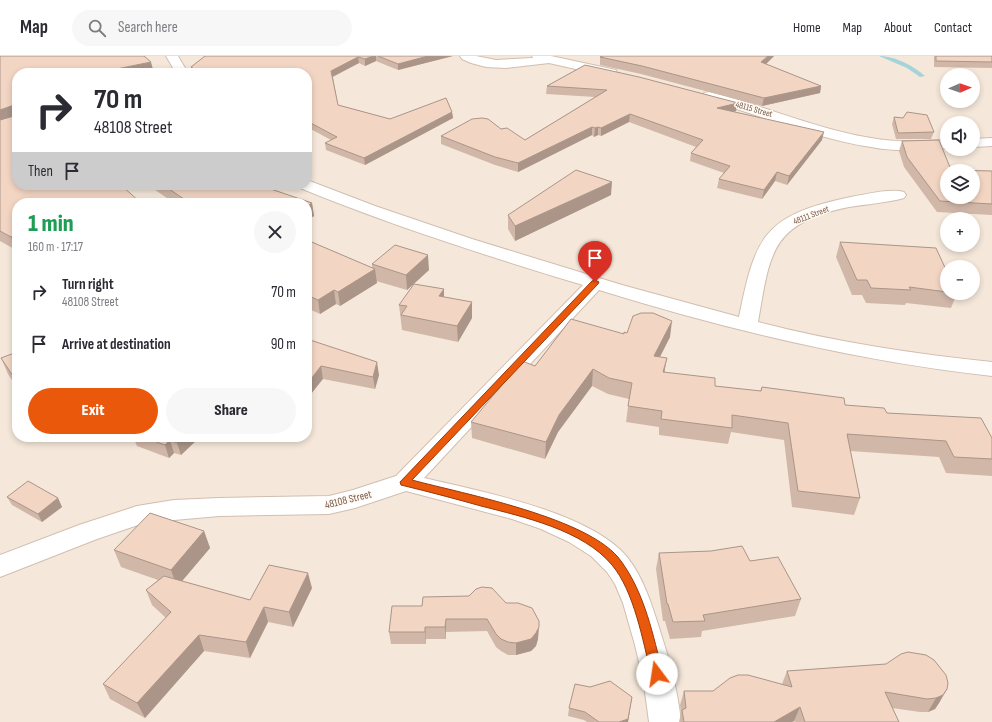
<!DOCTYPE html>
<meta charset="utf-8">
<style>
:root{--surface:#fff;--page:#f7f7f7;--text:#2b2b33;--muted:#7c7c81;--line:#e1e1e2;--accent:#ea580c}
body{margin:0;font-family:"Sofia Sans Condensed",sans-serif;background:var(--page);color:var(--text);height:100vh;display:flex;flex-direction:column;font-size:15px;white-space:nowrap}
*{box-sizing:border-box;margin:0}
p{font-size:13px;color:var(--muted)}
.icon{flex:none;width:22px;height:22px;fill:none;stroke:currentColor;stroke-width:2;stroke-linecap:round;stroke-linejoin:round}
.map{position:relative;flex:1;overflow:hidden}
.drawer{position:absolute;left:12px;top:142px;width:300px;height:244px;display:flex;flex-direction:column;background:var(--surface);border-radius:16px;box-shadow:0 2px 6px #0003}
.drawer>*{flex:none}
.top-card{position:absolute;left:12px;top:12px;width:300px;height:122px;border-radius:16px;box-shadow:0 2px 6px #0003;background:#fff;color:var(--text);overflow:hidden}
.needle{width:26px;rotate:88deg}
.buttons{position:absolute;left:940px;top:12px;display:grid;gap:8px}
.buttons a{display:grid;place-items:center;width:40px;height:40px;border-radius:50%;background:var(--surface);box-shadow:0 2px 6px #0003;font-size:20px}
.pin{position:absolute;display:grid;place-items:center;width:34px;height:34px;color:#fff;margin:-41px -17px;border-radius:50% 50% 50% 0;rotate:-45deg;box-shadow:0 0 4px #0007}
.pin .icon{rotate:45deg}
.me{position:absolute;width:44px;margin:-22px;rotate:346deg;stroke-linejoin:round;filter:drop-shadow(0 0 3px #0008)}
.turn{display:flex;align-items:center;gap:14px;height:84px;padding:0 16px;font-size:18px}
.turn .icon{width:52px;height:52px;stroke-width:2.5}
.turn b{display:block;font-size:28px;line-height:34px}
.then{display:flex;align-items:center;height:38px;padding:0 16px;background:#0003;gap:8px;font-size:15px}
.round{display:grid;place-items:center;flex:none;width:42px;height:42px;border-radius:21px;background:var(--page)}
.head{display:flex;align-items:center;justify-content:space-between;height:68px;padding:0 16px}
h1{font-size:24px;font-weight:800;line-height:30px;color:#1e9e55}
.button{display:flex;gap:8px;margin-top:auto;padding:8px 16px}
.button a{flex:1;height:46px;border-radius:24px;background:var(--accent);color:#fff;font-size:16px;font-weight:800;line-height:46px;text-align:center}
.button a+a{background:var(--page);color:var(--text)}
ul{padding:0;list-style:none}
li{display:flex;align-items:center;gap:12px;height:52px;padding:0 16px}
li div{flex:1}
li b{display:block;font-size:15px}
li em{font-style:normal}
header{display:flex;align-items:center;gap:24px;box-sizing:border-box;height:56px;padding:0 20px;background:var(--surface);border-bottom:1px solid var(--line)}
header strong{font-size:19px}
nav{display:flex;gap:22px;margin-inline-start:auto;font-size:14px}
.search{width:280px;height:36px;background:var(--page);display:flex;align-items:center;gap:10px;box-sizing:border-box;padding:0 14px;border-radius:22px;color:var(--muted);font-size:15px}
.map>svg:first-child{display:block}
.residential{fill:#f5e8da;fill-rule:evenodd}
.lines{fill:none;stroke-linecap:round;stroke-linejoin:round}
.stream{fill:#a5d3da;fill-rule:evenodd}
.street-casing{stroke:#d1beb0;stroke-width:2}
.street{fill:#fff;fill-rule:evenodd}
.wall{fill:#d1b7a8}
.shaded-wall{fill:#aa9588}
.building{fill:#f3d5c3;stroke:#aa9588;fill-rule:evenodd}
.route{fill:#ea580c;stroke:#983908}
.labels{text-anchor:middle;stroke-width:3;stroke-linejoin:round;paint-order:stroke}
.far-street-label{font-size:9px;fill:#7a5c4d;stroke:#fffaf3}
.street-label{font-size:11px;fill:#7a5c4d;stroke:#fffaf3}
</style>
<header>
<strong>Map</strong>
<div class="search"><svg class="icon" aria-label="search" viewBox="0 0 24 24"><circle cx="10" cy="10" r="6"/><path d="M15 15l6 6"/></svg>Search here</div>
<nav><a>Home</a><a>Map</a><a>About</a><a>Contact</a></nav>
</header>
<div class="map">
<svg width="992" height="666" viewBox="0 0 992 666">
<rect width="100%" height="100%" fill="#fdf6ec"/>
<!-- residential -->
<path class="residential" d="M0 0H992V666H0ZM17 17H307V129H17ZM947 19H973V45H947ZM947 67H973V93H947ZM947 115H973V141H947ZM17 147H307V381H17ZM947 163H973V189H947ZM947 211H973V237H947Z"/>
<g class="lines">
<!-- stream -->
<path class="stream" d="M879 0C895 0 914 10 925 20L920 21 907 12Z"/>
<!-- street casing -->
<g class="street-casing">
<path id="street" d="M166 0H178L188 17H176Z
M460 0H476L496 4 533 2 532 0H551L616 14 617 17 616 20 611 21 549 7 506 12 486 11 471 7 462 3Z
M709 36C763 49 815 73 871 82 896 87 922 85 947 84V92C922 94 896 96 871 91 814 82 760 59 704 43L702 40 704 37Z
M992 82V90L973 91V83Z
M307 124 375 150 472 183 622 229 739 261C755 182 763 160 846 142 862 139 889 132 904 136L906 139 904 142C886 147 867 148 849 151 771 167 770 196 758 266 835 286 913 298 992 306V320C856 305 729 274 599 234L424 422C479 435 590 456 627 501 644 522 653 552 661 578 670 606 678 636 681 666H649L644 628 635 589 623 547 615 528 607 516 591 500 569 486 541 473 512 463 406 435 355 452 329 458 219 460 174 464 138 469 97 483 0 521V499L79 469 137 450 174 444 219 442 329 440 353 434 396 420 583 229C487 200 393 170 300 132L298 129H307Z"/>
</g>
<!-- street -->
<use href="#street" class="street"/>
</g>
<!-- wall -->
<path class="wall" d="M0 0 17 17V194H16L0 185Z
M205 0H453L398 14 376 5 365 10 359 7 333 21 338 49 390 63 452 56 453 62 365 109 326 94 325 87 331 84 307 71V17H192L191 11Z
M603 0H774L766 8 821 30 820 37 762 50 641 18 600 9V1Z
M934 0H992V12L934 11Z
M585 9 738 47 736 55 735 56 822 84 787 129 775 125 762 143 717 132 719 123 724 117 690 105 691 97 696 91 629 66 601 80 598 79 594 81 592 79 518 116 495 109 441 88V80L501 73 525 84 595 41 546 38 547 30Z
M894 61 903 62 934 76 931 83H896L892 68Z
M902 85 951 114 992 115V159L937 156 904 111 899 95Z
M148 129H259L312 147 314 160 307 164V147H174Z
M611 139 515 185 508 173V159Z
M307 184 372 212V208L429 214 407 234 376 225 377 227 340 250 336 248 320 258 307 252Z
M840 186 947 216V237H957L951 252 906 247 905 249 866 247 862 239H852L836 201Z
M444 233V241L472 262 458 286 402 274 399 249Z
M624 278 670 281 660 301 665 316 715 330 760 335 762 331 845 349 887 357 992 382V420L946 417 939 401 850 395 860 442 854 459 792 451 784 384 731 376 728 388 659 379V371L626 366 629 343 608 338 592 330 558 376 545 403 472 382 471 366 535 310Z
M307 283 379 319 375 333 323 323Z
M17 296V332L8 318 1 302Z
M133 381H200L181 399 174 397 169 402 137 390Z
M7 441 58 442 62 451 42 466 12 449Z
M204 475 210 492 182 525 250 544 312 532 293 571 268 566 250 602 204 595 145 662 110 643 103 628 166 562 152 549 146 534 158 524 121 511 114 494Z
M659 497 750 505 801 543 795 560 702 575 701 581 670 583 665 565H663L656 513Z
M469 540 538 583 536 590 531 595 516 599H508L501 595 496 591 487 575 446 576V583H426V588H391L389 576 422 550Z
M787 615 947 633 939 647 935 653 928 656H920L892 652 899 666H795L794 665 792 666H679L681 657 680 649 684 635H713L782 628Z
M632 641 628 666H587L584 664 568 660 569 652Z"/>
<!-- shaded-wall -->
<path class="shaded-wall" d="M373 0H376V5L365 10V3Z
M428 0H453L398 14V8Z
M768 0H774L760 14 761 6Z
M358 1 359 7 332 21 331 15Z
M151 6 154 17H97Z
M821 30 820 37 762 50 764 42Z
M738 47 736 55 715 60 717 52Z
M14 49 17 61 0 67V54Z
M452 56 453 62 365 109 364 102Z
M630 58 629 66 601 80V72Z
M592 71V79L518 116V107Z
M598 71V79L594 81 595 72Z
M824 76 822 84 787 129 789 120Z
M777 116 775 125 762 143 764 134Z
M612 126 611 139 515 185V170Z
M312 147 314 160 307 164V150Z
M17 178V194H16L11 181Z
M428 199 429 214 407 234 406 219Z
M375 213 377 227 340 250 338 236Z
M444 233V249L439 240Z
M334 234 336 248 320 258 318 244Z
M472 246V262L458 286 457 270Z
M672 265 670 281 652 316 654 300Z
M667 302 664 318 663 316Z
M377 306 379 319 375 333 373 321Z
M321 310 323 323 307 343V328Z
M593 313 592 330 558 376 545 403 546 386 559 359Z
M183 381H200L181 399 177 387Z
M170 384 174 397 169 402 165 389Z
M58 442 62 451 42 466 38 458Z
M204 475 210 492 177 531 171 514Z
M308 517 312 532 293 571 289 556Z
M264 551 268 566 250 602 246 586Z
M446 563V583L445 571Z
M425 571 426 583V588L425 576Z
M539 571 538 583 536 590 531 595 516 599V587Z
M199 579 204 595 145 662 137 647Z
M947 633 939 647 935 653 928 656 936 642Z
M632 641 628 666H619Z
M800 651 794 665 792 666H774Z"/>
<!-- building -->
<path class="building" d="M0 0H144L151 6 97 17H17V129H121L141 147H17V178L11 181 0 175V64L14 60V49L0 54Z
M205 0H373L365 3 358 1 331 15 338 49 390 63 446 42 452 56 364 102 325 87 337 81 307 65V17H201L191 11Z
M378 0H428L398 8Z
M603 0H768L761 6 821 30 764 42 642 10 600 1Z
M936 0H992V6L936 5Z
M585 9 639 21 738 47 717 52 824 76 789 120 777 116 764 134 719 123 730 110 691 97 703 84 630 58 601 72 598 71 595 72 592 71 518 107 495 101 441 80 472 63 482 62 488 63 501 73 507 72 525 84 607 34 547 30Z
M907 56 927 59 934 76 898 77 894 61 903 62Z
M939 84 951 114 992 115V148L940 145 907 101 902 85ZM947 115H973V141H947Z
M576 114 612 126 515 170 508 159Z
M163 129H259L312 147 307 150V147H190Z
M307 184 375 213 338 236 334 234 318 244 307 239V219L312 216 307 214Z
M840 186 936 192 947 216V236L909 231 911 234 871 232 867 224H857Z
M395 189 428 199 406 219 372 208Z
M414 228 444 233 439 240 472 246 457 270 401 259 407 250 399 249Z
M641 257H653L672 265 654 300 667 302 663 316 715 322V330L761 335 762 331 844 342 845 349 884 352 887 357 981 362 992 382V403L954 401 946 385 847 378 860 442 798 435 788 367 732 359V372L661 363 662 355 628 350 632 327 609 322 593 313 559 359 546 386 471 366 522 305 535 310 571 263 624 278V276L627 277 633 260Z
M307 283 377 306 373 321 321 310 307 328Z
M17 296V326L1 302Z
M143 381H183L177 387 170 384 165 389Z
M28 425 58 442 38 458 7 441Z
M150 457 204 475 171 514 114 494Z
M742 490 750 505 778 501 801 543 703 559 705 565 673 566 668 548H667L659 497 711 495Z
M269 509 308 517 289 556 264 551 246 586 199 579 137 647 103 628 171 556 146 534 164 520 250 544Z
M482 531 492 532 506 547H518L532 552 539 565V571L536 577 531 583 516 587 508 586 501 583 496 578 487 563H446L445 571H425V576H389L392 550H422L423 541 469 540 476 533Z
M908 596 926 599 934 604 946 619 948 627 947 633 943 639 936 642 927 643 885 636 899 666H805L800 651 774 666H684L682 654 686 652 684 635H713L730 622 738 619H748L792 631 787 615 886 608 901 598Z
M610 625 632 641 628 663 619 666H599L585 656 569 652 575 628 590 631Z"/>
<!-- route -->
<path class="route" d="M595 224 599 226 598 228 412 424C464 438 591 462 621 505 645 538 653 579 663 618L661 622 657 623 653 622 651 618C643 585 634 535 612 509 583 474 524 461 481 450 456 443 430 436 405 430L401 429 400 426 592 225Z"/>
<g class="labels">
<!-- far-street labels -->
<g class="far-street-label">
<text transform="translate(754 53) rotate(16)" y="3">48115 Street</text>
<text transform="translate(811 159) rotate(-21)" y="3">48111 Street</text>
</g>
<!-- street labels -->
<g class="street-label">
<text transform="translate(348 443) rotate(-14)" y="4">48108 Street</text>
</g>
</g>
</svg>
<div class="buttons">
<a><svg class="needle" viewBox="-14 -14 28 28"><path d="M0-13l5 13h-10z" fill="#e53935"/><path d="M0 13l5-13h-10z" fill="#7c7c81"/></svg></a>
<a><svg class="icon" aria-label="sound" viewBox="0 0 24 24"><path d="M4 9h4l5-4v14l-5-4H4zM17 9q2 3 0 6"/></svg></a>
<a><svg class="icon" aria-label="layers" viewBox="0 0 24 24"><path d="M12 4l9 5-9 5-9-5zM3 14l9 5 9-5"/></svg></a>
<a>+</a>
<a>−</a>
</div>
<div class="pin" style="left:595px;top:226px;background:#d93025"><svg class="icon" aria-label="arrive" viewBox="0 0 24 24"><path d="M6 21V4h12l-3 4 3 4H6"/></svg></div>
<svg class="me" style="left:657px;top:618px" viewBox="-20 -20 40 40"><circle r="19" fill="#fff"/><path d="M0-13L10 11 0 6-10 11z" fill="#ea580c"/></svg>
<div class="top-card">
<div class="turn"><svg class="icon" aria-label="right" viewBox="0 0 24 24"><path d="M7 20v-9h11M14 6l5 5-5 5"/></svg><div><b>70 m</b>48108 Street</div></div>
<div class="then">Then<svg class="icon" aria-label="arrive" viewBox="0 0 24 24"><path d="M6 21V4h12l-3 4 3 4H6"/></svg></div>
</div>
<section class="drawer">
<div class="head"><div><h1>1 min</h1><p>160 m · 17:17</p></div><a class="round"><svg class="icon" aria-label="close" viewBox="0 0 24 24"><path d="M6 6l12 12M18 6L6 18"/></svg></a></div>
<ul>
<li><svg class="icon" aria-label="right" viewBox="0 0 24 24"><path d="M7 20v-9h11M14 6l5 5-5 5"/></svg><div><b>Turn right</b><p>48108 Street</p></div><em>70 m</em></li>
<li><svg class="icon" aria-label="arrive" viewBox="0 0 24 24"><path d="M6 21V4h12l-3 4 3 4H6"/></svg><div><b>Arrive at destination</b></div><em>90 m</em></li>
</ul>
<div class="button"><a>Exit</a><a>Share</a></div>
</section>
</div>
